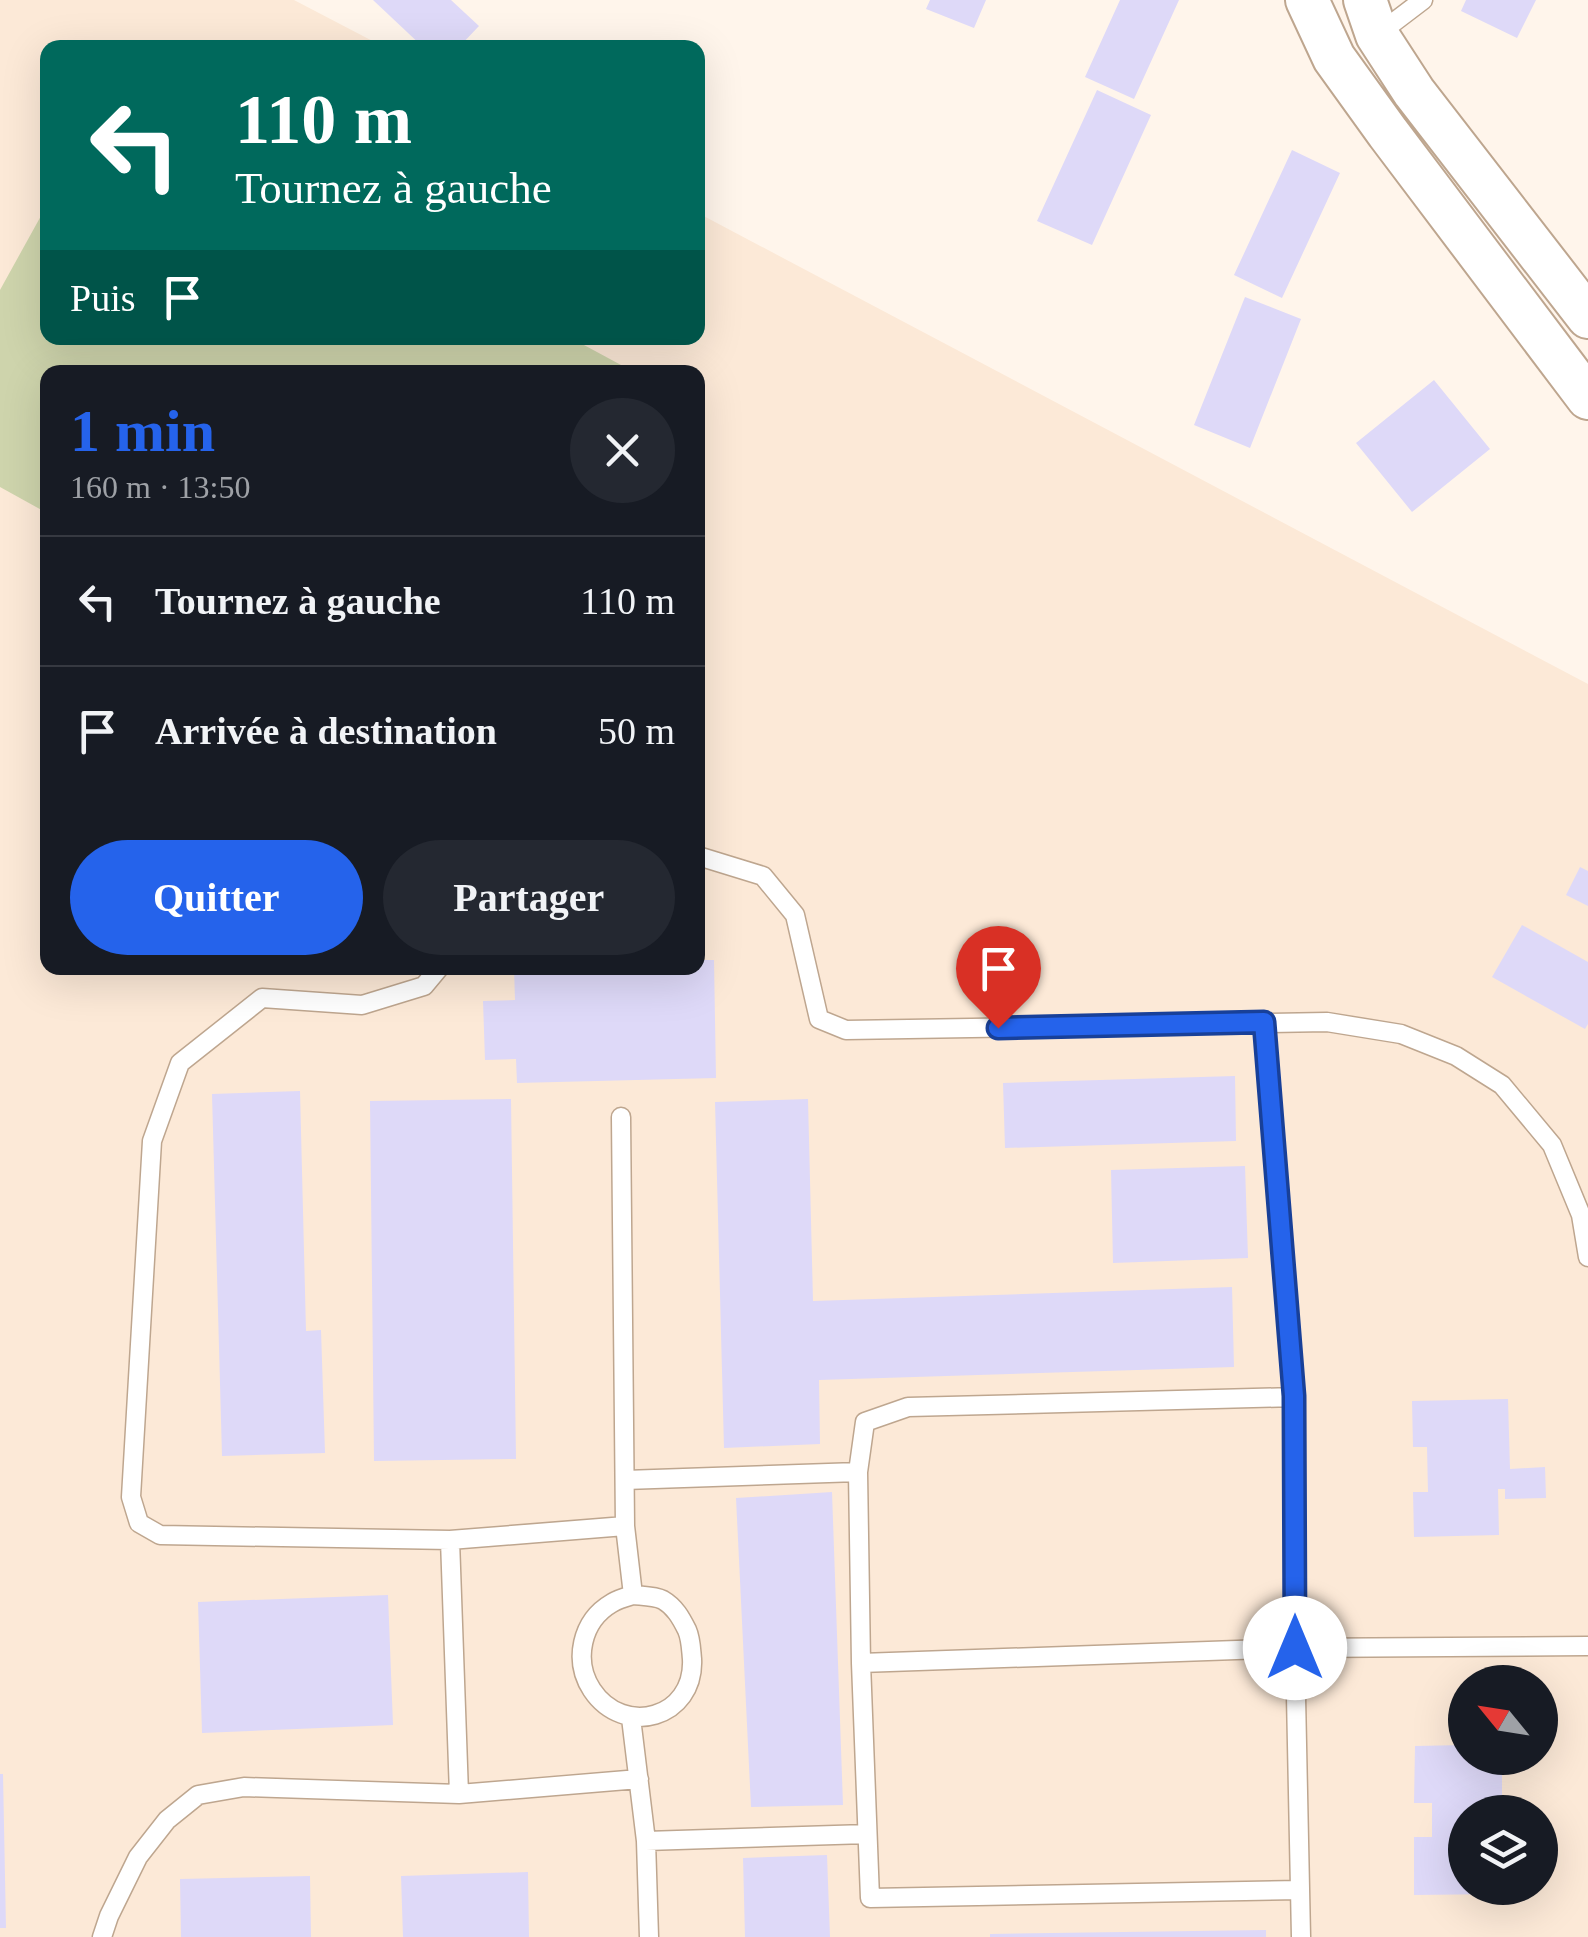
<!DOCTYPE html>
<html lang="fr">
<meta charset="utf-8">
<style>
:root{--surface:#171b24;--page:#242831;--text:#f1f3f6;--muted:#9ea1a6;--line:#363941;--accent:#2563eb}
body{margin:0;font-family:Georgia,serif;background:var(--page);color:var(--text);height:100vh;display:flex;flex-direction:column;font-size:38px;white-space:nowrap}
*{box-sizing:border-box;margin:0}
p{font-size:32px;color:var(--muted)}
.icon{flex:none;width:55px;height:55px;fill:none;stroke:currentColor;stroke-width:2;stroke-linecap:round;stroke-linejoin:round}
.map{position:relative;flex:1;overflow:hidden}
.sheet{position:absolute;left:40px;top:365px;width:665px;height:610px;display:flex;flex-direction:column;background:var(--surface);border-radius:20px;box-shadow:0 10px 40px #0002}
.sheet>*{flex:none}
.hud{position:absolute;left:40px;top:40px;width:665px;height:305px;border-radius:20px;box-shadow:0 10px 40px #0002;background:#00695c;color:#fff;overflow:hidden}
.needle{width:65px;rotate:300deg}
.fabs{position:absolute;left:1448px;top:1665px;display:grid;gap:20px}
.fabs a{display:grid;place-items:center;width:110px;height:110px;border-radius:50%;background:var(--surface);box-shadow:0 10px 40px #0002;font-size:50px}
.pin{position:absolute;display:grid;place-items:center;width:85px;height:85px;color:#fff;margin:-102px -42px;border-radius:50% 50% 50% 0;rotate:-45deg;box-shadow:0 0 10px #0007}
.pin .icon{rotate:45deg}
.me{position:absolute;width:110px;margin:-55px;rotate:0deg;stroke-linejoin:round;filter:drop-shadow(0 0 8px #0008)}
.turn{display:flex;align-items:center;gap:35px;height:210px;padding:0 30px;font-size:45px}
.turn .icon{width:130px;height:130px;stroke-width:2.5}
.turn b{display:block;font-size:70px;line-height:85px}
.then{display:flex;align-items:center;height:95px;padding:0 30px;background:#0003;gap:20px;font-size:38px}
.round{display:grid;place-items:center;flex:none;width:105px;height:105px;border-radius:52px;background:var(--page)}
.summary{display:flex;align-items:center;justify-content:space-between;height:170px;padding:0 30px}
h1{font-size:60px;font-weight:600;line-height:75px;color:var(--accent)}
.primary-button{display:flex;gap:20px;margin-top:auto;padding:20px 30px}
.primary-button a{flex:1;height:115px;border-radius:60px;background:var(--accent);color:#fff;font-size:40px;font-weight:600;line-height:115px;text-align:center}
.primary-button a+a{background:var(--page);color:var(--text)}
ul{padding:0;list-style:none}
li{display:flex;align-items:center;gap:30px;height:130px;padding:0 30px;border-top:2px solid var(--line)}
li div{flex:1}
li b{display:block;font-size:38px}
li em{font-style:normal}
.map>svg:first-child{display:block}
.built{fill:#fce9d7;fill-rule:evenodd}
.green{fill:#ced4ac}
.building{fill:#ded9f8}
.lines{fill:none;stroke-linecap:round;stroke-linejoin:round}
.service-casing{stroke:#bea68f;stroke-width:21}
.tertiary-casing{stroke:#bea68f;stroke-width:46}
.service{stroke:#fff;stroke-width:18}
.tertiary{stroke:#fff;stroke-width:42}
.route-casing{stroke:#184099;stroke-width:25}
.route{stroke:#2563eb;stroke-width:18}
</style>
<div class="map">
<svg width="1588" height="1937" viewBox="0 0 1588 1937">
<rect width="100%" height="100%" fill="#fff5eb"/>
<!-- built -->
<path class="built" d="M0 0H294L384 47 48 48V338H698V213L1588 684V1937H0ZM48 372H698V968H48ZM1465 1682H1540V1758H1465ZM1465 1812H1540V1888H1465Z"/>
<!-- green -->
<path class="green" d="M47 205 48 338H571L634 372H48L47 513 0 487V290Z"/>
<!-- building -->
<path class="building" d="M373 0H451L479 26 458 48H424Z
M930 0H986L974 28 926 9Z
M1120 0H1179L1134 99 1085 77Z
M1466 0H1536L1517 38 1461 11Z
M1097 90 1151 115 1092 245 1037 221Z
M1292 150 1340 173 1282 298 1234 275Z
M1245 297 1301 319 1250 448 1194 425Z
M1434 380 1490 449 1412 512 1356 443Z
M1580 867 1588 871V906L1566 895Z
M1522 925 1588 962V1024L1585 1029 1492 977Z
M698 960H714L716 1078 517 1083 516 1059 485 1060 483 1001 515 1000 514 968H698Z
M1235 1076 1236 1141 1005 1148 1003 1083Z
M300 1091 306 1331 321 1330 325 1453 222 1456 212 1094Z
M511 1099 516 1459 374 1461 370 1101Z
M808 1099 813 1301 1232 1287 1234 1367 819 1380 820 1444 724 1448 715 1102Z
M1245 1166 1248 1258 1113 1263 1111 1170Z
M1508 1399 1510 1469 1545 1467 1546 1498 1505 1499V1489H1498L1499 1535 1414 1537 1413 1492H1428L1427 1447H1413L1412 1401Z
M832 1492 843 1805 751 1807 736 1498Z
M388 1595 393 1725 202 1733 198 1602Z
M1465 1745V1758H1502V1812H1465V1888H1502V1894L1414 1895V1837H1432V1803H1414L1415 1746Z
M0 1774H3L6 1928H0Z
M827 1855 830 1937H745L743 1858Z
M528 1872 529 1937H403L401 1876Z
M310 1876 311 1937H181L180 1879Z
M1266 1930V1937H990V1934Z"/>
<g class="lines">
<!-- service casing -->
<g class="service-casing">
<path id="service" d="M1377 35 1423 0
M698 856 763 876 795 915 819 1019 846 1030 1327 1022 1401 1034 1456 1056 1502 1085 1552 1145 1581 1215 1588 1257
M439 968 424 986 362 1005 262 998 180 1063 152 1141 131 1497 139 1523 160 1535 450 1540
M1264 1022 1295 1397V1648L1301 1937
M621 1117 625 1526 633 1595
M858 1472 861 1663 870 1898 1300 1890
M625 1480 858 1472 865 1422 908 1407 1295 1397
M633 1595C642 1596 655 1596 663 1600 675 1607 681 1618 687 1630 691 1639 691 1649 692 1659 695 1718 624 1738 592 1690 573 1661 581 1621 612 1603 618 1599 626 1597 633 1595Z
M861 1663 1295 1648 1588 1646
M631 1718 646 1841 649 1937
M459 1794 450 1540 625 1526
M646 1841 867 1834
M102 1937 109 1916 138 1857 167 1820 198 1795 244 1787 459 1794 639 1779"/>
</g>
<!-- tertiary casing -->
<g class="tertiary-casing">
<path id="tertiary" d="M1307 0 1334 58 1388 133 1588 398
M1365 0 1377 35 1414 92 1588 317"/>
</g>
<!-- service -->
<use href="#service" class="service"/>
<!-- tertiary -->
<use href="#tertiary" class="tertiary"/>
</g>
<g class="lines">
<!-- route casing -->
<g class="route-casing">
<path id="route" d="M998 1028 1264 1022 1294 1396 1295 1648"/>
</g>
<!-- route -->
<use href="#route" class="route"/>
</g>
</svg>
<div class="fabs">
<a><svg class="needle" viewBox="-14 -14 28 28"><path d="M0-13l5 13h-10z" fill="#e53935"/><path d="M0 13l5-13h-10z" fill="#9ea1a6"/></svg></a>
<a><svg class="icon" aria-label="layers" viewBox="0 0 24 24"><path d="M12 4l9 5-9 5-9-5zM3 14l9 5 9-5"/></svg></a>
</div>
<div class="pin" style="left:998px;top:1028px;background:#d93025"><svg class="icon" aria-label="arrive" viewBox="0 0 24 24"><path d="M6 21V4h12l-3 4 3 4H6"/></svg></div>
<svg class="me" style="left:1295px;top:1648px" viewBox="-20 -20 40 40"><circle r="19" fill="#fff"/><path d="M0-13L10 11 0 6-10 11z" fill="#2563eb"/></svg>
<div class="hud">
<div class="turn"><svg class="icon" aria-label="left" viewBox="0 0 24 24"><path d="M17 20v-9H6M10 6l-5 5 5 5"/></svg><div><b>110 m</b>Tournez à gauche</div></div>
<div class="then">Puis<svg class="icon" aria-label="arrive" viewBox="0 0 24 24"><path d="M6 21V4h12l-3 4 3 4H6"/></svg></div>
</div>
<section class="sheet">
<div class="summary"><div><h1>1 min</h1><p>160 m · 13:50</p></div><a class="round"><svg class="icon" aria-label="close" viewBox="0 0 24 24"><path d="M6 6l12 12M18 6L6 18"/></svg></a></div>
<ul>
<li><svg class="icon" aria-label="left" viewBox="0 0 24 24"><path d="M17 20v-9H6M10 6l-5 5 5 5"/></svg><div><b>Tournez à gauche</b></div><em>110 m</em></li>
<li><svg class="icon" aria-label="arrive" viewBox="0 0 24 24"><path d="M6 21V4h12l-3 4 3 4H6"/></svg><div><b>Arrivée à destination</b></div><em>50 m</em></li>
</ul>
<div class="primary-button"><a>Quitter</a><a>Partager</a></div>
</section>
</div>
